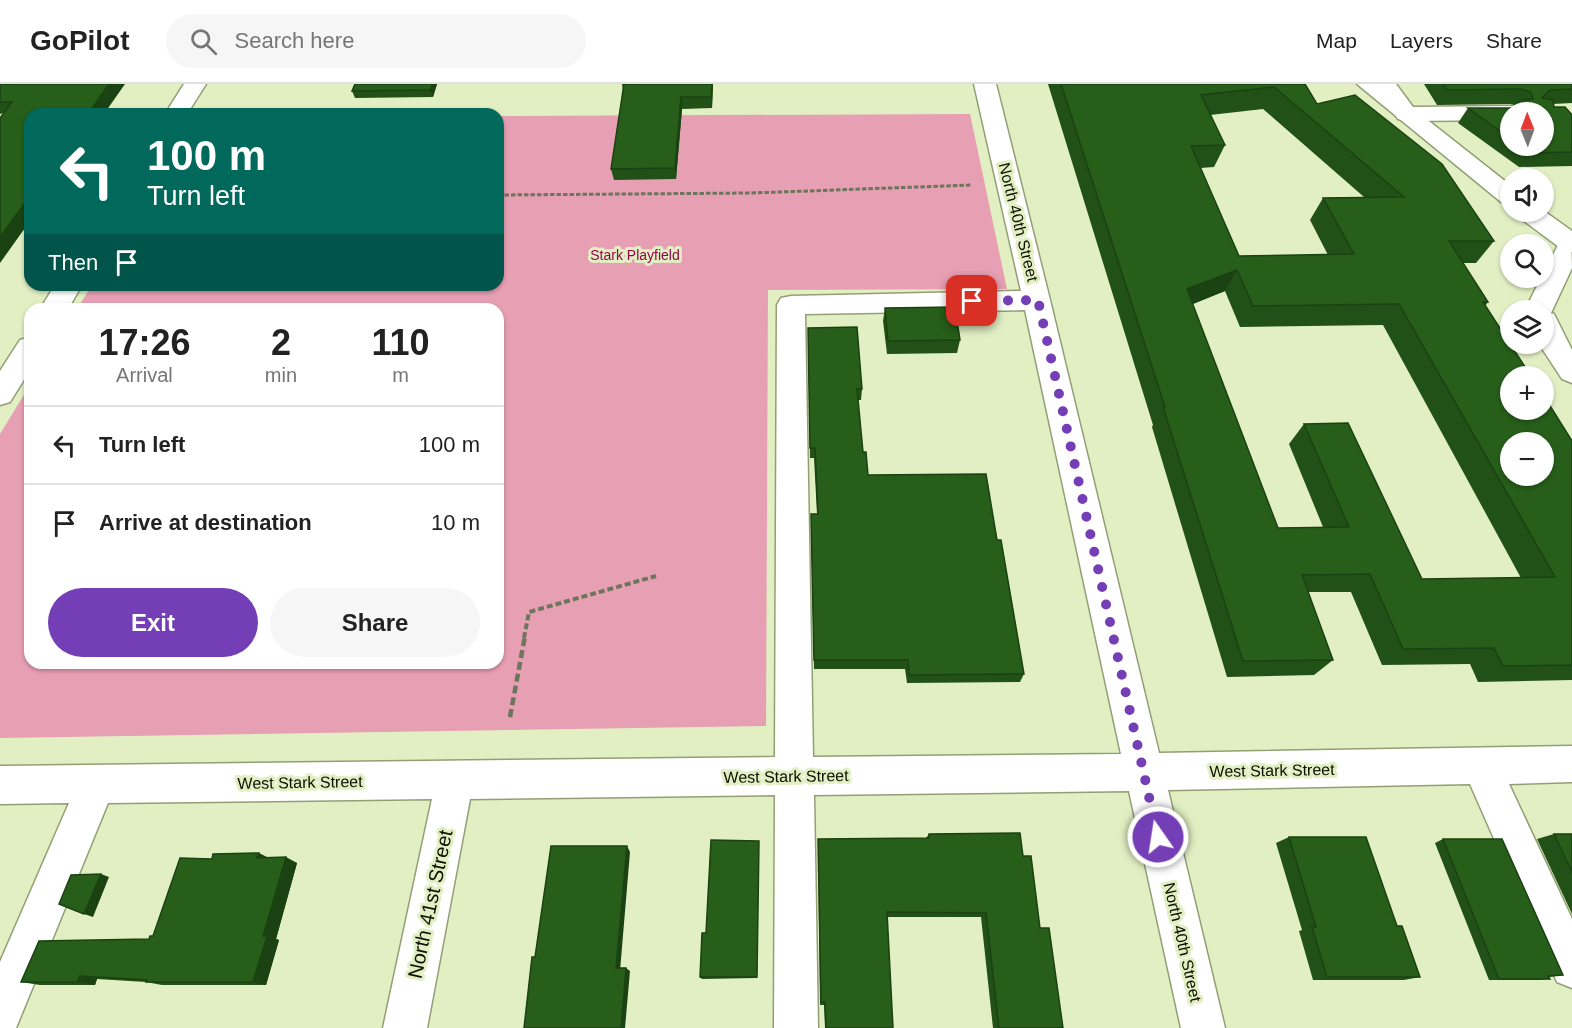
<!DOCTYPE html>
<meta charset="utf-8">
<style>
:root{--surface:#fff;--page:#f6f6f6;--text:#222;--muted:#767676;--line:#e0e0e0;--accent:#743fb6}
body{margin:0;font-family:Helvetica,sans-serif;background:var(--page);color:var(--text);height:100vh;display:flex;flex-direction:column;font-size:22px;white-space:nowrap}
*{box-sizing:border-box;margin:0}
p{font-size:20px;color:var(--muted)}
.icon{flex:none;width:33px;height:33px;fill:none;stroke:currentColor;stroke-width:2;stroke-linecap:round;stroke-linejoin:round}
.map{position:relative;flex:1;overflow:hidden}
.panel{position:absolute;left:24px;top:219px;width:480px;height:366px;display:flex;flex-direction:column;background:var(--surface);border-radius:18px;box-shadow:0 2px 4px #0004}
.panel>*{flex:none}
.top-card{position:absolute;left:24px;top:24px;width:480px;height:183px;border-radius:18px;box-shadow:0 2px 4px #0004;background:#00695c;color:#fff;overflow:hidden}
.needle{width:39px;rotate:359deg}
.buttons{position:absolute;left:1500px;top:18px;display:grid;gap:12px}
.buttons a{display:grid;place-items:center;width:54px;height:54px;border-radius:50%;background:var(--surface);box-shadow:0 2px 4px #0004;font-size:30px}
.pin{position:absolute;display:grid;place-items:center;width:51px;height:51px;color:#fff;margin:-26px;border-radius:12px;box-shadow:0 3px 9px #0006}
.me{position:absolute;width:66px;margin:-33px;rotate:347deg;stroke-linejoin:round;filter:drop-shadow(0 0 4px #0008)}
.turn{display:flex;align-items:center;gap:21px;height:126px;padding:0 24px;font-size:27px}
.turn .icon{width:78px;height:78px;stroke-width:2.5}
.turn b{display:block;font-size:42px;line-height:51px}
.then{display:flex;align-items:center;height:57px;padding:0 24px;background:#0003;gap:12px;font-size:22px}
.eta{display:flex;justify-content:space-evenly;align-items:center;height:102px;text-align:center}
.eta b{font-size:36px;font-weight:700;line-height:42px}
.cta{display:flex;gap:12px;margin-top:auto;padding:12px 24px}
.cta a{flex:1;height:69px;border-radius:36px;background:var(--accent);color:#fff;font-size:24px;font-weight:700;line-height:69px;text-align:center}
.cta a+a{background:var(--page);color:var(--text)}
ul{padding:0;list-style:none}
li{display:flex;align-items:center;gap:18px;height:78px;padding:0 24px;border-top:2px solid var(--line)}
li div{flex:1}
li b{display:block;font-size:22px}
li em{font-style:normal}
header{display:flex;align-items:center;gap:36px;box-sizing:border-box;height:84px;padding:0 30px;background:var(--surface);border-bottom:2px solid var(--line)}
header strong{font-size:28px}
nav{display:flex;gap:33px;margin-inline-start:auto;font-size:21px}
.search{width:420px;height:54px;background:var(--page);display:flex;align-items:center;gap:15px;box-sizing:border-box;padding:0 21px;border-radius:33px;color:var(--muted);font-size:22px}
.map>svg:first-child{display:block}
.green{fill:#e79fb4}
.lines{fill:none;stroke-linecap:round;stroke-linejoin:round}
.minor-casing{stroke:#939e75;stroke-width:3}
.major-casing{stroke:#939e75;stroke-width:3}
.path-far2{stroke:#6d755a;stroke-width:3;stroke-dasharray:4.5 2;stroke-linecap:butt}
.path-far1{stroke:#6d755a;stroke-width:4;stroke-dasharray:6 3;stroke-linecap:butt}
.path{stroke:#6d755a;stroke-width:4.5;stroke-dasharray:8 4;stroke-linecap:butt}
.minor{fill:#fff;fill-rule:evenodd}
.major{fill:#fff;fill-rule:evenodd}
.wall{fill:#215116;fill-rule:evenodd}
.shaded-wall{fill:#1b4212}
.building{fill:#265e1a;stroke:#1b4212;stroke-width:1.5;fill-rule:evenodd}
.route{stroke:#743fb6;stroke-width:10;stroke-dasharray:0 18}
.labels{text-anchor:middle;stroke-width:6;stroke-linejoin:round;paint-order:stroke}
.far-park-label{font-size:14px;fill:#97054e;stroke:#e2efc3}
.street-label{font-size:16px;fill:#0c0f02;stroke:#e2efc3}
.near-street-label{font-size:20px;fill:#0c0f02;stroke:#e2efc3}
</style>
<header>
<strong>GoPilot</strong>
<div class="search"><svg class="icon" aria-label="search" viewBox="0 0 24 24"><circle cx="10" cy="10" r="6"/><path d="M15 15l6 6"/></svg>Search here</div>
<nav><a>Map</a><a>Layers</a><a>Share</a></nav>
</header>
<div class="map">
<svg width="1572" height="944" viewBox="0 0 1572 944">
<rect width="100%" height="100%" fill="#e2efc3"/>
<!-- green -->
<path class="green" d="M970 30 1007 205 768 206 766 642 0 654V350L30 301V579H498V225H77L92 201H498V32Z"/>
<g class="lines">
<!-- minor casing -->
<g class="minor-casing">
<path id="minor" d="M184 0H206L187 30H165Z
M974 0H996L1050 216 1159 669 1572 662V698L1509 700 1572 835V904L1557 898 1470 700 1168 706 1225 944H1181L1129 707 814 711 818 944H774L775 711 470 715 427 944H383L432 715 108 719 16 944H0V878L69 719 0 720V682L775 673 777 221 781 214 791 212 1021 207ZM1025 226 1121 670 813 673 805 230Z
M1374 0H1396L1413 23 1510 22 1518 24 1521 28H1510V36L1406 37 1398 35Z
M1571 151 1572 184 1551 229 1554 230 1572 266V299L1562 295 1539 260H1544V226H1525L1541 194H1544V189L1562 153Z
M55 201H82L68 225H40Z
M30 253V286L10 318 0 321V287L20 256Z"/>
</g>
<!-- major casing -->
<g class="major-casing">
<path id="major" d="M1357 0H1382L1510 101V121L1501 118Z
M1544 127 1572 147V168L1563 166 1520 134 1517 128Z"/>
</g>
<!-- path-far2 -->
<path class="path-far2" d="M498 111 752 109 972 101"/>
<!-- path-far1 -->
<path class="path-far1" d="M524 554 529 528 656 492"/>
<!-- path -->
<path class="path" d="M510 633 525 552"/>
<!-- minor -->
<use href="#minor" class="minor"/>
<!-- major -->
<use href="#major" class="major"/>
</g>
<!-- wall -->
<path class="wall" d="M0 0H125L0 30Z
M355 0H437L433 13 355 14 352 7Z
M622 0H713L712 24 682 25 676 95 614 96 611 85 623 6Z
M1048 0H1305L1317 20 1494 157 1476 179H1463L1488 218 1485 222 1572 357V596L1478 598 1470 580 1382 581 1351 508H1308L1333 576 1314 591 1227 593 1152 343 1153 341ZM1263 25 1364 113 1323 114 1310 136 1328 171 1239 172 1200 84 1214 83 1225 61 1210 31ZM1225 207 1240 243 1383 241 1521 494 1422 495 1304 340 1289 360 1323 443 1278 444 1192 220Z
M1424 0H1572V19L1553 20 1554 23 1572 31V82L1519 83 1458 39 1468 24H1517L1518 22 1510 20 1437 21ZM1510 28 1544 62H1510Z
M885 224 960 256 957 269 887 270 883 237Z
M808 244 862 305 861 316H858L863 368 868 391 997 456 1024 590 1020 598 907 599 905 585H814L811 440V430H817L814 374H810Z
M929 750 1023 772 1063 944H993L981 833H887L893 944H825L824 921H820L818 761V755L926 754Z
M1554 750H1572V830L1537 755Z
M1289 753 1397 842 1420 893 1404 896H1313L1299 847 1302 846 1276 759Z
M1443 755 1563 891 1549 893 1550 895 1539 896H1489L1435 759Z
M759 760 757 894 702 895 700 893Z
M268 774 297 779 276 855 279 856 266 901H162L146 898 97 895 95 901H40L21 898 149 855 153 852 212 775Z"/>
<!-- shaded-wall -->
<path class="shaded-wall" d="M109 0H125L104 30H88Z
M433 0H437L433 13 430 6Z
M712 0H713L712 24 711 13Z
M681 13 682 25 676 95 675 84Z
M30 112V137L0 179V153Z
M1237 186 1225 207 1176 227 1187 205Z
M627 762 630 768 620 887 616 884Z
M259 769 271 775 257 774Z
M286 773 297 779 276 855 279 856 266 901 253 898 263 852Z
M101 790 109 793 93 833 84 830Z
M626 884 630 887 625 944H621Z
M80 892 97 895 95 901 77 898Z"/>
<!-- building -->
<path class="building" d="M0 0H109L88 30H30V112L0 153V34L12 18H0Z
M355 0H433L430 6 352 7Z
M624 0H712L711 13H681L675 84 611 85Z
M1061 0H1305L1317 20 1355 11 1442 80 1494 157H1449L1488 218H1483L1531 292H1510V326H1544V312L1572 357V581L1503 582 1494 564 1403 565 1370 490 1302 491 1333 576 1243 577 1163 323H1165ZM1274 3 1404 113 1323 114 1354 170 1239 172 1191 62 1225 61 1201 11ZM1237 186 1253 222 1399 220 1555 493 1422 495 1348 339 1304 340 1349 443 1278 444 1187 205ZM1510 358H1544V392H1510Z
M1443 0H1572V5L1550 6 1542 14 1553 16 1554 23H1565L1572 31V68L1531 69 1521 62H1544V28H1510V54L1468 24H1521L1523 16 1533 15 1531 8 1521 5 1447 6Z
M955 223 960 256 888 257 885 224Z
M857 243 862 305H857L863 368H866L868 391 986 390 997 456H1001L1024 590 909 591 908 576H814L811 430H818L815 364H810L808 244Z
M1020 749 1023 772H1031L1040 844H1049L1063 944H999L986 829 887 828 893 944H826L825 918H821L818 755 929 754V750Z
M1554 750H1572V788Z
M1289 753H1366L1397 842H1402L1420 893H1327L1312 843H1316Z
M1443 755H1502L1563 891 1548 892 1550 895H1499Z
M711 756 759 757 757 893H700L702 849H706Z
M551 762H627L616 884H626L621 944H524L532 873H535Z
M259 769 257 774 286 773 263 852H267L253 898H146L147 896 80 892 77 898H21L39 857 149 855 150 852H153L180 774 212 775 213 770Z
M101 790 84 830 59 820 71 791Z"/>
<g class="lines">
<!-- route -->
<path class="route" d="M972 217 1038 216 1158 753"/>
</g>
<g class="labels">
<!-- far-park labels -->
<g class="far-park-label">
<text x="635" y="176">Stark Playfield</text>
</g>
<!-- street labels -->
<g class="street-label">
<text transform="translate(1019 138) rotate(76)" y="6">North 40th Street</text>
<text transform="translate(1272 686) rotate(-1)" y="6">West Stark Street</text>
<text transform="translate(786 692) rotate(-1)" y="6">West Stark Street</text>
<text transform="translate(300 698) rotate(-1)" y="6">West Stark Street</text>
<text transform="translate(1183 858) rotate(77)" y="6">North 40th Street</text>
</g>
<!-- near-street labels -->
<g class="near-street-label">
<text transform="translate(430 820) rotate(-78)" y="7">North 41st Street</text>
</g>
</g>
</svg>
<div class="buttons">
<a><svg class="needle" viewBox="-14 -14 28 28"><path d="M0-13l5 13h-10z" fill="#e53935"/><path d="M0 13l5-13h-10z" fill="#767676"/></svg></a>
<a><svg class="icon" aria-label="sound" viewBox="0 0 24 24"><path d="M4 9h4l5-4v14l-5-4H4zM17 9q2 3 0 6"/></svg></a>
<a><svg class="icon" aria-label="search" viewBox="0 0 24 24"><circle cx="10" cy="10" r="6"/><path d="M15 15l6 6"/></svg></a>
<a><svg class="icon" aria-label="layers" viewBox="0 0 24 24"><path d="M12 4l9 5-9 5-9-5zM3 14l9 5 9-5"/></svg></a>
<a>+</a>
<a>−</a>
</div>
<div class="pin" style="left:972px;top:217px;background:#d93025"><svg class="icon" aria-label="arrive" viewBox="0 0 24 24"><path d="M6 21V4h12l-3 4 3 4H6"/></svg></div>
<svg class="me" style="left:1158px;top:753px" viewBox="-20 -20 40 40"><circle r="17" fill="#743fb6" stroke="#fff" stroke-width="3"/><path d="M0-11L8 9 0 5-8 9z" fill="#fff"/></svg>
<div class="top-card">
<div class="turn"><svg class="icon" aria-label="left" viewBox="0 0 24 24"><path d="M17 20v-9H6M10 6l-5 5 5 5"/></svg><div><b>100 m</b>Turn left</div></div>
<div class="then">Then<svg class="icon" aria-label="arrive" viewBox="0 0 24 24"><path d="M6 21V4h12l-3 4 3 4H6"/></svg></div>
</div>
<section class="panel">
<div class="eta">
<div><b>17:26</b><p>Arrival</p></div>
<div><b>2</b><p>min</p></div>
<div><b>110</b><p>m</p></div>
</div>
<ul>
<li><svg class="icon" aria-label="left" viewBox="0 0 24 24"><path d="M17 20v-9H6M10 6l-5 5 5 5"/></svg><div><b>Turn left</b></div><em>100 m</em></li>
<li><svg class="icon" aria-label="arrive" viewBox="0 0 24 24"><path d="M6 21V4h12l-3 4 3 4H6"/></svg><div><b>Arrive at destination</b></div><em>10 m</em></li>
</ul>
<div class="cta"><a>Exit</a><a>Share</a></div>
</section>
</div>
